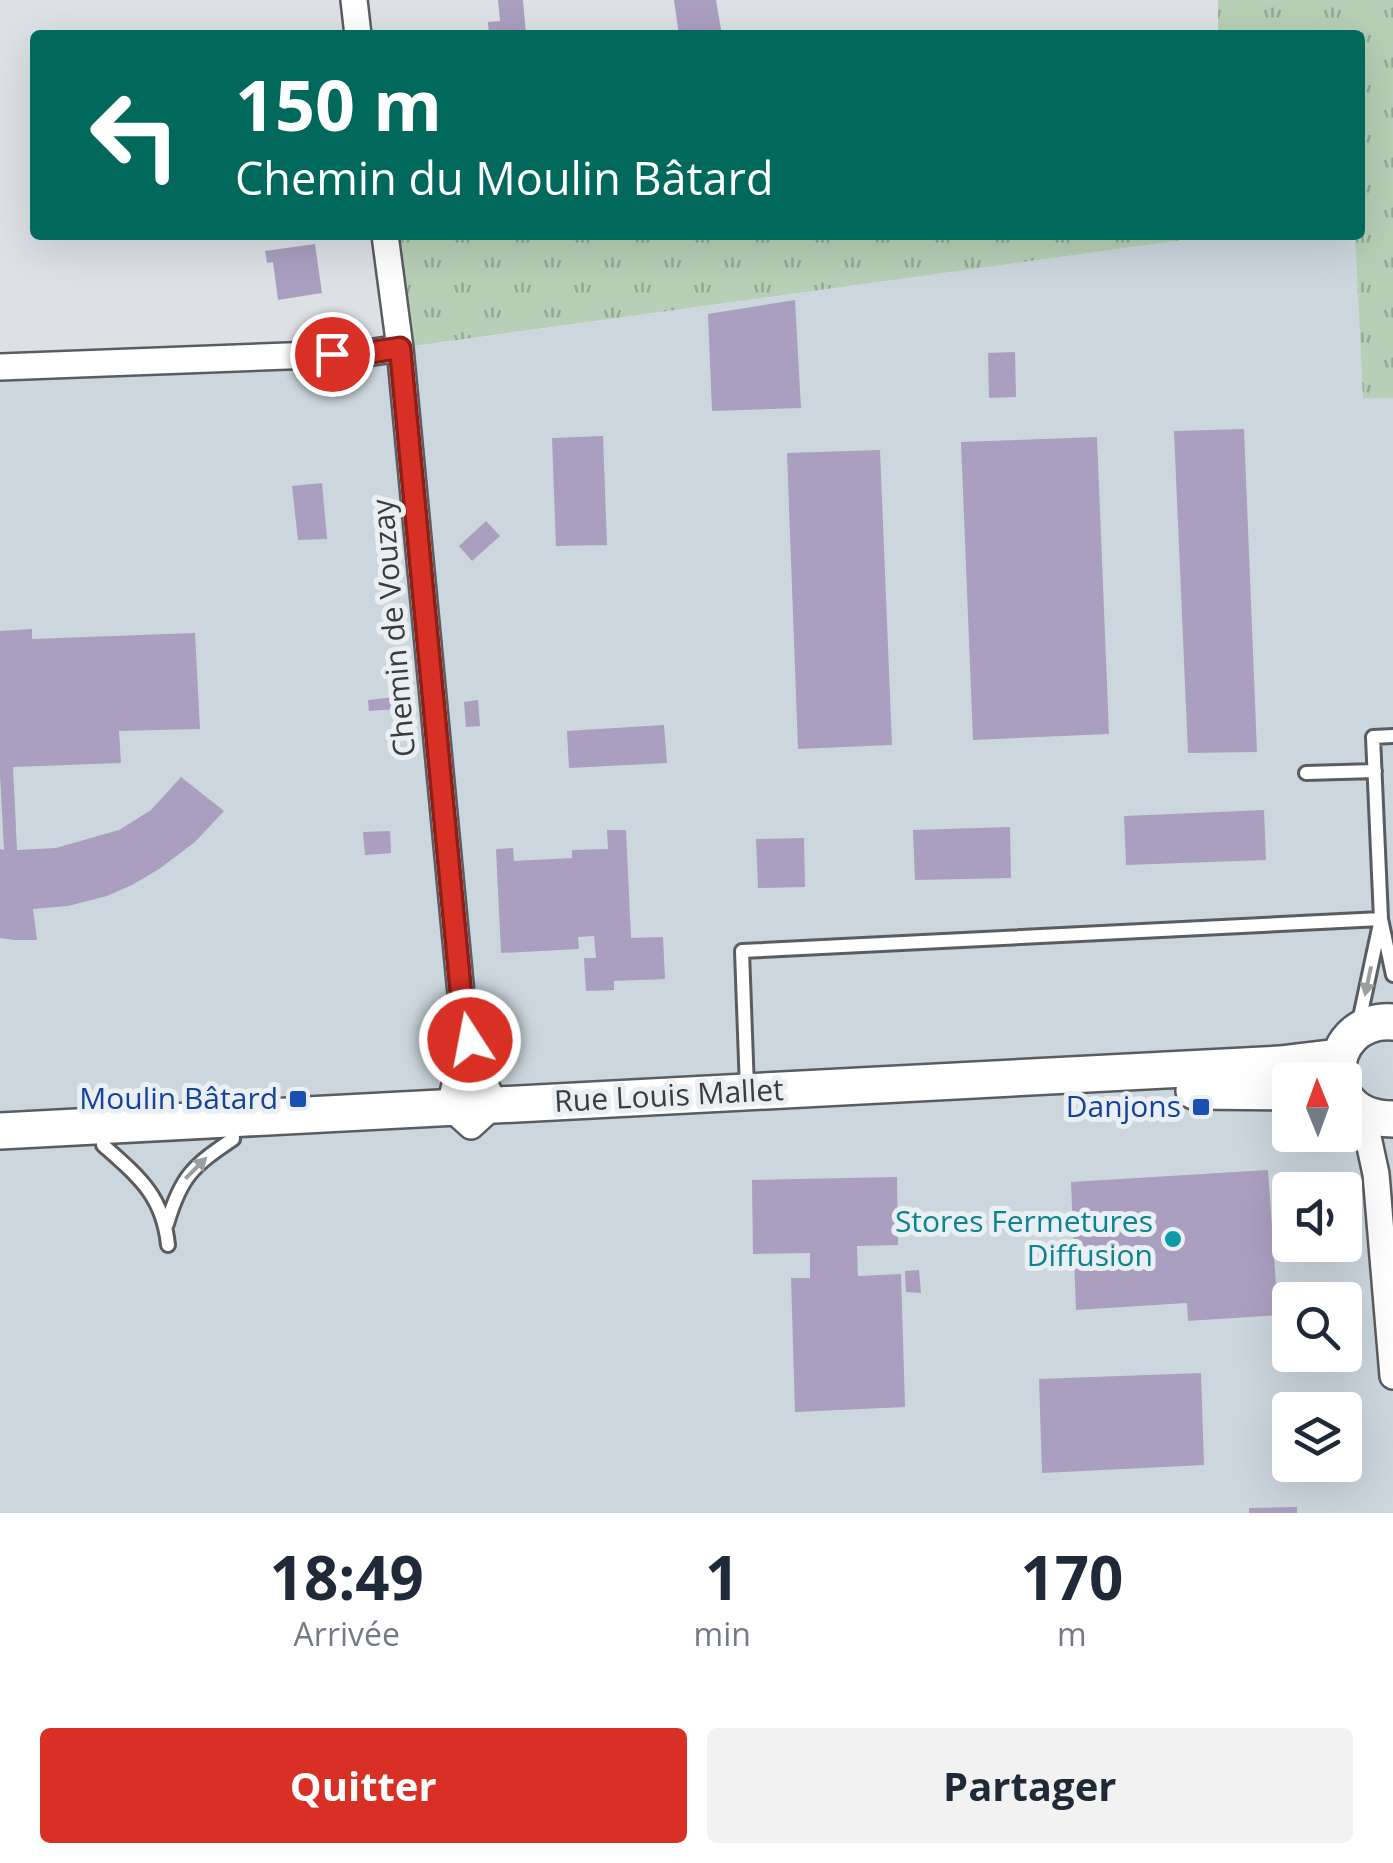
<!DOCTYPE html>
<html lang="fr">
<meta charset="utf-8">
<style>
:root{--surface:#fff;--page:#f2f2f3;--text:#1f2937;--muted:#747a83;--accent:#d93025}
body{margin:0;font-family:"Open Sans",sans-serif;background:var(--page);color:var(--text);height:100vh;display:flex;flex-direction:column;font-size:38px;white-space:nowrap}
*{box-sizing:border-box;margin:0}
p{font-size:32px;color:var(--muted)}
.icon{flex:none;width:55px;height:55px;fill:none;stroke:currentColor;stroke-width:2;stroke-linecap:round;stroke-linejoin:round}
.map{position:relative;height:1513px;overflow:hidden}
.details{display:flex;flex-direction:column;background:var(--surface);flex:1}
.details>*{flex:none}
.hud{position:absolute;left:30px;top:30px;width:1335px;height:210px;border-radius:10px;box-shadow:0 10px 40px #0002;background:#00695c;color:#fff;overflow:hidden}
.needle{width:65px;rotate:359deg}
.buttons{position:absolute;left:1272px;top:1062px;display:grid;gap:20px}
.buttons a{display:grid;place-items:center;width:90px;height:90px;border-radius:10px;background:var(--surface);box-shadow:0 10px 40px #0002;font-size:50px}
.pin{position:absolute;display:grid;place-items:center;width:85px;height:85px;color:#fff;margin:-42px;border:5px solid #fff;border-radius:50%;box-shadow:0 2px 10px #0007}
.me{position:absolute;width:110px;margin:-55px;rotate:349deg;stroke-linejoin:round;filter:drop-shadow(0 0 8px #0008)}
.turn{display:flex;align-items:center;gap:35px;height:210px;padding:0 40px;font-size:45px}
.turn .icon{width:130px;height:130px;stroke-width:2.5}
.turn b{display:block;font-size:70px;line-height:85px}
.eta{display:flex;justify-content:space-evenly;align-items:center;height:170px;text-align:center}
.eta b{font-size:60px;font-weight:700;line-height:70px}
.cta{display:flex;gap:20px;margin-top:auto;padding:20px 40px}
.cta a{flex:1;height:115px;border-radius:10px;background:var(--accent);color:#fff;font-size:40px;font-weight:700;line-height:115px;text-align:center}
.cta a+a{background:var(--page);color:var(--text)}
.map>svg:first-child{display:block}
.built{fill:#ccd6de;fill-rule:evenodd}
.grass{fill:url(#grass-tufts)}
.building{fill:#aa9fbf}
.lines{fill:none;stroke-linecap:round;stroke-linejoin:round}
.lane-casing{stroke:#5a5d60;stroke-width:18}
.street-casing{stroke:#5a5d60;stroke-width:30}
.secondary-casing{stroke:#5a5d60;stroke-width:40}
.lane{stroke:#fff;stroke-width:12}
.street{stroke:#fff;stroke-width:25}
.secondary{stroke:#fff;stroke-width:35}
.oneway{fill:#9d9e9e}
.route-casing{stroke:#8d1f18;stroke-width:25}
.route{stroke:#d93025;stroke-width:18}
.transit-dot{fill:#1a4fb4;stroke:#eaeff3;stroke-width:4}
.culture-dot{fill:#0f9aa8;stroke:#eaeff3;stroke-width:4}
.labels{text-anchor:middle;stroke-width:10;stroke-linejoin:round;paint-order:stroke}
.street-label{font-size:30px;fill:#3b3c3e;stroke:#eaeff3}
.transit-label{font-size:30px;fill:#164399;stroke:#eaeff3;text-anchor:end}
.culture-label{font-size:30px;fill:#0d838f;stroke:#eaeff3;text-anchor:end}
</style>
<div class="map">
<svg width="1393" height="1513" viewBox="0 0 1393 1513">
<defs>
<pattern id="grass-tufts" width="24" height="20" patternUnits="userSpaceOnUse" patternTransform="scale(2.5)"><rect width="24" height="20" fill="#b6cfb6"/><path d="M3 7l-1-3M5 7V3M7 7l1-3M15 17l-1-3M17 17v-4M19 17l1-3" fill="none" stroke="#95a995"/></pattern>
</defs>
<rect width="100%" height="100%" fill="#dde1e5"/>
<!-- built -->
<path class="built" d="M1219 235H1355L1363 397 1393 398V1513H0V367L367 353ZM1290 1080H1345V1135H1290ZM1290 1190H1345V1245H1290ZM1290 1300H1345V1355H1290ZM1290 1410H1345V1465H1290Z"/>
<!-- grass -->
<path class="grass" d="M1218 0H1393V398H1363L1355 235H1360V35H1218Z
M385 235H1219L400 348Z"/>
<!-- building -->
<path class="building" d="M498 0H523L526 35H489L488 22 500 21Z
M674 0H716L722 35H679Z
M315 244 322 293 278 300 273 262 267 263 265 251Z
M795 300 801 408 712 411 708 314Z
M1015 352 1016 397 989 398 988 353Z
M1244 429 1257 752 1188 753 1174 431Z
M603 436 607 545 556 546 552 438Z
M1097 437 1109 734 973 740 961 442Z
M880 450 892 745 798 749 787 453Z
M322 483 327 539 298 540 292 486Z
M486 521 500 536 472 561 459 546Z
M32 629V639L195 633 200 729 119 731 121 763 13 767 17 850 56 848 119 830 151 810 181 777 224 811 195 842 159 869 132 885 107 896 68 906 33 909 37 940H14L0 938V849L4 850 0 774V631Z
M396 697 397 709 369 711 368 700Z
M478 700 480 726 466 727 464 702Z
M664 725 667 763 569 768 567 731Z
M1264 810 1266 860 1126 865 1124 816Z
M1010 827 1011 878 915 880 913 830Z
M607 830H626L631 938 663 937 665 979 614 981V990L586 991 584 958H596L594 936 578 937 579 949 501 953 496 849 513 848 514 861 572 858V850L608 849Z
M390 831 391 853 365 855 363 832Z
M804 838 805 887 758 888 756 839Z
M1268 1170 1278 1315 1188 1321 1187 1303 1076 1310 1071 1182Z
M897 1177 898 1245 857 1246 858 1276 901 1274 905 1407 795 1412 791 1278H810V1253L753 1254 752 1180Z
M919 1270 921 1293 906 1292 905 1271Z
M1201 1373 1204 1465 1042 1473 1039 1379Z
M1297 1507V1513H1249V1508Z"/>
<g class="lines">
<!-- lane casing -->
<g class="lane-casing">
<path id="lane" d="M1306 773 1375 771
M1359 1022 1381 919 1393 975
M747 1089 742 951 1381 919 1373 737 1393 736
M104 1128 103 1145C139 1177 163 1196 168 1245
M167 1224C181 1176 193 1166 233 1139L232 1122"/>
</g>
<!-- street casing -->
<g class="street-casing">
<path id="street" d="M354 0 358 35
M385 235 400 348 463 1015
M0 367 367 353 400 348
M463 1015 477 1064 494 1105 471 1126 450 1107 459 1066Z
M1363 1114 1376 1174 1393 1376"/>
</g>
<!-- secondary casing -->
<g class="secondary-casing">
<path id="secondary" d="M1338 1079C1334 1045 1359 1019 1393 1022
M1194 1091 1290 1092
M1345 1097C1356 1114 1374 1119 1393 1119
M0 1131 1280 1064 1338 1057"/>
</g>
<!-- lane -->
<use href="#lane" class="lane"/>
<!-- street -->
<use href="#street" class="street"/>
<!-- secondary -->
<use href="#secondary" class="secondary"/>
</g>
<!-- one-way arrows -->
<defs><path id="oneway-solid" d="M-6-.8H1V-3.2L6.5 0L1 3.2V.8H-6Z" transform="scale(2.5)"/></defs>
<g class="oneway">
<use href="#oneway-solid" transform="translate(1368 981) rotate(102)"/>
<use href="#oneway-solid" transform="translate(196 1168) rotate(-45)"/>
</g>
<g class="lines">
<!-- route casing -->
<g class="route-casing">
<path id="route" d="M332 354 366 353 400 348 463 1015 470 1040"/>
</g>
<!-- route -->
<use href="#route" class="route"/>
</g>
<!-- markers -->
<g class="transit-dot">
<rect x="288" y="1089" width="20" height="20" rx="5"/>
<rect x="1191" y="1097" width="20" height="20" rx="5"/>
</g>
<circle class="culture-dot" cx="1173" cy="1239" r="10"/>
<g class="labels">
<!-- street labels -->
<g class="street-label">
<text transform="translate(394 628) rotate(-95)" y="10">Chemin de Vouzay</text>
<text transform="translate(669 1096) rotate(-3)" y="10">Rue Louis Mallet</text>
</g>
<!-- transit labels -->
<g class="transit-label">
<text x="278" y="1109">Moulin Bâtard</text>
<text x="1181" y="1117">Danjons</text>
</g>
<!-- culture labels -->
<g class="culture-label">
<text x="1153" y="1232">Stores Fermetures<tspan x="1153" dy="34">Diffusion</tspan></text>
</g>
</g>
</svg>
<div class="buttons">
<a><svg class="needle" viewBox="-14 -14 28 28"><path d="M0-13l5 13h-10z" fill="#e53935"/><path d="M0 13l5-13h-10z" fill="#747a83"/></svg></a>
<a><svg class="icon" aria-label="sound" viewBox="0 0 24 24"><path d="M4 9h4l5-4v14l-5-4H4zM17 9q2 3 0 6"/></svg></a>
<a><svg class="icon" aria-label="search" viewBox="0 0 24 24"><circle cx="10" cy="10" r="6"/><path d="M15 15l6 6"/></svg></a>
<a><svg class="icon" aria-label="layers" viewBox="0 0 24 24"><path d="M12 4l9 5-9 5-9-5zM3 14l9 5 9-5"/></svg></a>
</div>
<div class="pin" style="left:332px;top:354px;background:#d93025"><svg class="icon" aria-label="arrive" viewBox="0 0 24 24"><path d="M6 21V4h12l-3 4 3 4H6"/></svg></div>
<svg class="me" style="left:470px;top:1040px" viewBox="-20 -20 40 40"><circle r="17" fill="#d93025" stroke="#fff" stroke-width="3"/><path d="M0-11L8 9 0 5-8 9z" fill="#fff"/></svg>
<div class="hud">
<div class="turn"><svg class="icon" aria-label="left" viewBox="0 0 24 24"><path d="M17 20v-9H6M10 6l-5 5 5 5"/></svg><div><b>150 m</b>Chemin du Moulin Bâtard</div></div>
</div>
</div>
<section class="details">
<div class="eta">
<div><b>18:49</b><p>Arrivée</p></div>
<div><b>1</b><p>min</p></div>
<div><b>170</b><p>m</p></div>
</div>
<div class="cta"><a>Quitter</a><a>Partager</a></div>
</section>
